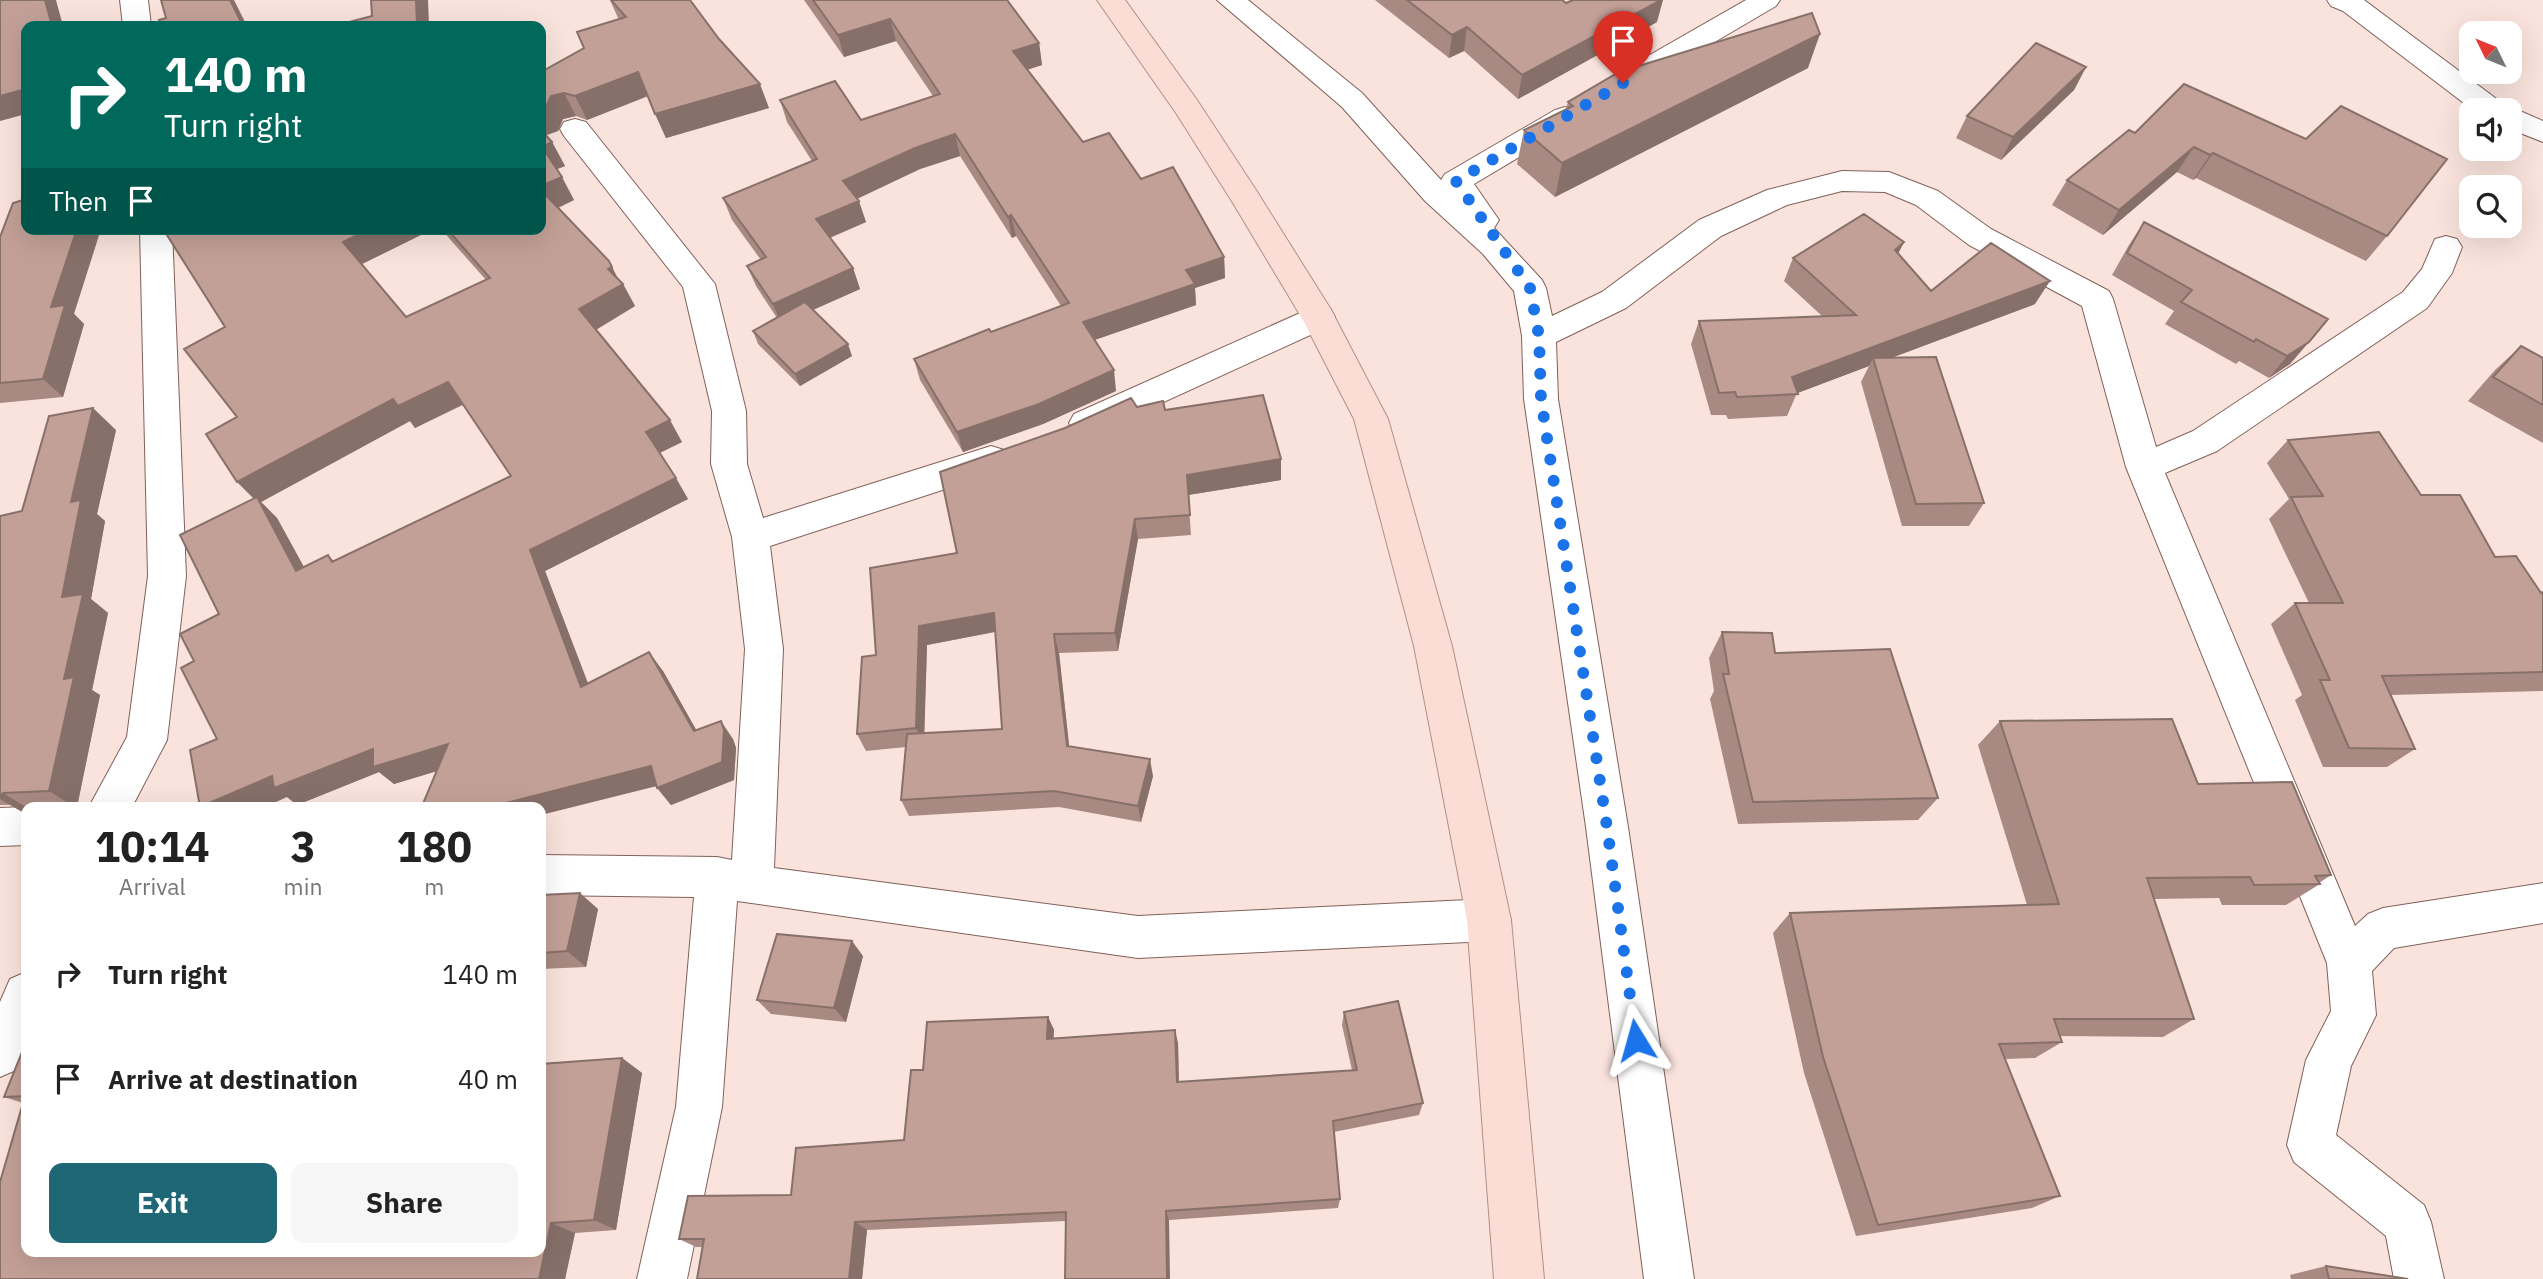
<!DOCTYPE html>
<style>
:root{--surface:#fff;--page:#f6f6f6;--text:#222;--muted:#767676;--accent:#206776}
body{margin:0;font-family:"IBM Plex Sans",sans-serif;background:var(--page);color:var(--text);height:100vh;display:flex;flex-direction:column;font-size:26px;white-space:nowrap}
*{box-sizing:border-box;margin:0}
p{font-size:23px;color:var(--muted)}
.icon{flex:none;width:38px;height:38px;fill:none;stroke:currentColor;stroke-width:2;stroke-linecap:round;stroke-linejoin:round}
.map{position:relative;flex:1;overflow:hidden}
.side{position:absolute;left:21px;top:802px;width:525px;height:455px;display:flex;flex-direction:column;background:var(--surface);border-radius:14px;box-shadow:0 7px 28px #0002}
.side>*{flex:none}
.top-card{position:absolute;left:21px;top:21px;width:525px;height:214px;border-radius:14px;box-shadow:0 7px 28px #0002;background:#00695c;color:#fff;overflow:hidden}
.needle{width:46px;rotate:313deg}
.tools{position:absolute;left:2459px;top:21px;display:grid;gap:14px}
.tools a{display:grid;place-items:center;width:63px;height:63px;border-radius:14px;background:var(--surface);box-shadow:0 7px 28px #0002;font-size:35px}
.pin{position:absolute;display:grid;place-items:center;width:60px;height:60px;color:#fff;margin:-72px -30px;border-radius:50% 50% 50% 0;rotate:-45deg;box-shadow:0 0 7px #0007}
.pin .icon{rotate:45deg}
.me{position:absolute;width:77px;margin:-38px;rotate:352deg;stroke-linejoin:round;filter:drop-shadow(0 0 5px #0008)}
.turn{display:flex;align-items:center;gap:24px;height:147px;padding:0 28px;font-size:32px}
.turn .icon{width:91px;height:91px;stroke-width:2.5}
.turn b{display:block;font-size:49px;line-height:60px}
.then{display:flex;align-items:center;height:66px;padding:0 28px;background:#0003;gap:14px;font-size:26px}
.eta{display:flex;justify-content:space-evenly;align-items:center;height:119px;text-align:center}
.eta b{font-size:42px;font-weight:700;line-height:49px}
.cta{display:flex;gap:14px;margin-top:auto;padding:14px 28px}
.cta a{flex:1;height:80px;border-radius:14px;background:var(--accent);color:#fff;font-size:28px;font-weight:700;line-height:80px;text-align:center}
.cta a+a{background:var(--page);color:var(--text)}
ul{padding:0;list-style:none}
li{display:flex;align-items:center;gap:21px;height:105px;padding:0 28px}
li div{flex:1}
li b{display:block;font-size:26px}
li em{font-style:normal}
.map>svg:first-child{display:block}
.lines{fill:none;stroke-linecap:round;stroke-linejoin:round}
.minor-casing{stroke:#816159;stroke-width:2}
.major-casing{stroke:#b48e84;stroke-width:2}
.minor{fill:#fff;fill-rule:evenodd}
.major{fill:#fcddd5;fill-rule:evenodd}
.wall{fill:#a88a82;fill-rule:evenodd}
.shaded-wall{fill:#88706a}
.building{fill:#c3a097;stroke:#88706a;stroke-width:2}
.route{stroke:#1a73e8;stroke-width:12;stroke-dasharray:0 21.6}
</style>
<div class="map">
<svg width="2543" height="1279" viewBox="0 0 2543 1279">
<rect width="100%" height="100%" fill="#fae3dd"/>
<g class="lines">
<!-- minor casing -->
<g class="minor-casing">
<path id="minor" d="M120 0H148L151 26H123Z
M1217 0H1248L1362 93 1441 180 1445 174 1555 110 1565 107 1575 110 1580 117 1575 124 1474 184 1499 220 1494 228 1542 280 1546 288 1552 316 1602 292 1699 220 1767 190 1842 171 1889 172 1938 191 1991 229 2109 291 2113 299 2156 447 2193 431 2403 292 2422 269 2435 239 2446 236 2457 239 2462 247 2452 273 2427 308 2217 451 2165 473 2355 926 2368 914 2383 908 2543 883V923L2394 948 2372 971 2376 1015 2351 1066 2336 1135 2424 1205 2431 1222 2444 1279H2394L2386 1236 2294 1162 2287 1145 2306 1060 2331 1011 2327 963 2126 467 2082 306 1969 245 1916 205 1885 192 1842 191 1787 205 1721 236 1626 308 1556 342 1558 399 1628 827 1694 1279H1644L1586 827 1524 399 1522 336 1514 291 1483 254 1425 201 1342 107Z
M1746 0H1780L1776 6 1633 90 1623 92 1613 90 1608 83 1613 76Z
M2327 0H2364L2502 103 2506 109 2520 111 2543 121V142L2510 129V110H2473L2343 11 2331 6Z
M575 119 586 122 715 284 746 411 747 464 763 518 991 446 1004 450 1009 460 1004 470 770 546 783 649 774 868 1138 916 1489 899 1504 905 1511 920 1504 935 1489 941 1138 958 737 901 722 1107 687 1279H637L676 1107 694 897 541 895V855L717 857 732 860 745 649 732 537 711 464 712 411 683 287 564 136 560 129 564 122Z
M140 229H172L186 576 167 740 132 807H89L127 737 148 576Z
M1318 305 1330 308 1335 317 1330 326 1098 432 1086 436 1074 432 1069 423 1074 414Z
M26 807V845L0 846V808Z
M26 972V1046L16 1070 0 1077V1002L10 979Z"/>
</g>
<!-- major casing -->
<g class="major-casing">
<path id="major" d="M1097 0H1125L1197 100 1256 190 1330 308 1388 419 1452 646 1511 920 1544 1279H1494L1467 920 1414 646 1354 419 1303 320 1233 203 1176 113Z"/>
</g>
<!-- minor -->
<use href="#minor" class="minor"/>
<!-- major -->
<use href="#major" class="major"/>
</g>
<!-- wall -->
<path class="wall" d="M610 0H690L769 108 666 138 648 96 587 120 576 116 563 119 558 131 546 135 552 142 565 166 557 169 574 200 558 208 609 261 618 279 623 284 635 306 596 330 682 442 660 453 688 499 545 571 588 683 663 671 696 730 733 739 736 748 734 780 671 805 656 786 437 771 394 784 379 772 297 805 217 739 194 661 219 614 254 499 237 417 225 327 172 229H433L362 264 406 317 486 280 441 229H541V72L584 48 619 20ZM463 405 511 476 334 561 328 555 304 567 277 518 261 502 410 421 415 428Z
M804 0H1007L1039 43 1042 65 1027 70 1083 142 1141 179 1224 257 1225 278 1195 288 1196 305 1094 340 1116 391 1043 424 963 452 920 380 914 359 1061 306 1016 236 1012 238 960 156 920 169 857 199 866 222 830 238 853 268 860 289 813 310 852 356 800 386 758 344 753 331 777 318 756 286 747 266 761 260 732 220 723 198 812 161 787 122 780 100 861 120 933 96 896 41 844 57Z
M1375 0H1562L1566 3 1657 22 1518 99 1464 51 1449 58Z
M2086 67 2074 90 2001 160 1956 138 1967 116Z
M1808 68 1555 197 1517 164 1524 130 1566 109 1568 102Z
M2184 84 2387 236 2366 261 2196 178 2193 180 2177 172 2103 235 2052 205 2067 180 2135 133Z
M2144 222 2328 319 2290 364 2269 378 2239 361 2236 364 2165 324 2174 311 2112 275 2129 245Z
M0 237 84 324 63 397 0 403Z
M1904 242 1898 254 1931 291 2035 304 1891 358 1984 503 1969 526H1902L1861 382 1869 366 1797 393 1787 416 1728 419 1726 415H1711L1691 344 1699 321 1822 316 1784 281 1793 258Z
M2521 346 2543 358V443L2468 401 2495 370Z
M1137 407 1281 480 1188 495 1191 535 1138 539 1118 651 1059 653 1069 746 1153 776 1141 822 1059 807 909 816 901 800 906 747 866 751 857 734 876 655 957 553ZM995 632 1002 729 924 733 927 645Z
M116 430 97 514 105 521 91 599 108 613 92 690 100 695 77 807H26V814L10 805H0V516L22 511Z
M2288 440 2421 495 2541 593 2543 592V691L2390 695 2415 749 2387 767H2323L2295 700 2302 695 2271 624 2295 603H2309L2269 519 2289 499 2267 463Z
M1722 632 1775 653 1938 798 1918 820 1738 824 1710 699 1714 691 1709 658Z
M2000 721 2198 784 2331 875 2319 883 2320 884 2286 905H2222L2219 898 2154 899 2194 1019 2163 1037 2060 1036 2062 1042 2035 1058 2005 1059 2060 1196 2032 1208 1856 1236 1804 1073 1773 933 1790 913 2027 905 1978 745Z
M541 895 598 909 586 967 541 969Z
M863 956 846 1022 771 1014 757 1000Z
M1344 1012 1423 1103 1419 1115 1334 1132 1340 1199 1338 1208 1169 1220 1066 1221 867 1230 862 1279H697L702 1247H696L679 1239 791 1195 904 1140 923 1070 1048 1017 1054 1030 1053 1039 1178 1043 1179 1082 1352 1070 1342 1025Z
M26 1042 265 1252 541 1251V1064L622 1058 642 1073 616 1230 575 1233 565 1279H0L23 1103 4 1097Z
M2326 1266 2408 1279H2291L2290 1275Z"/>
<!-- shaded-wall -->
<path class="shaded-wall" d="M45 0H56L63 26H52Z
M230 0H234L247 26H243Z
M416 0H428L429 26H417Z
M1661 0H1663L1657 22 1518 99 1522 75Z
M890 19 896 41 844 57 838 35Z
M1467 27 1464 51 1449 58 1452 35Z
M1820 34 1808 68 1555 197 1562 163Z
M1039 43 1042 65 1016 73 1013 51Z
M2086 67 2074 90 2001 160 2013 137Z
M638 72 648 96 587 120 575 96Z
M760 84 769 108 666 138 655 114Z
M26 89V114L0 121V96Z
M564 93 576 116 563 119 558 131 541 137V109L551 96Z
M955 134 960 156 920 169 850 202 843 181 915 148Z
M552 142 565 166 555 170 542 147Z
M2194 147 2177 172 2103 235 2119 210Z
M2213 153 2196 178 2193 180 2210 155Z
M562 177 574 200 551 211 541 192V186Z
M859 201 866 222 824 240 816 219Z
M1011 215 1016 236 1012 238 1008 217Z
M77 229H101L74 314 84 324 63 397 43 379 51 307Z
M369 229H433L360 265 343 242Z
M1904 242 1892 265 1895 250Z
M1224 257 1225 278 1195 288 1196 305 1086 343 1083 322 1186 270Z
M612 267 621 285 623 284 635 306 592 332 579 309 608 269Z
M853 268 860 289 781 324 773 304Z
M2050 281 2035 304 1875 364 1873 358 1869 366 1795 394 1792 377Z
M2309 342 2290 364 2269 378 2287 356Z
M848 344 852 356 800 386 795 374Z
M1114 370 1116 391 1043 424 963 452 957 432Z
M448 382 463 404 415 428 410 421 261 502 277 518 317 591 296 571 258 503 237 482 393 399Z
M93 408 116 430 97 514 105 521 91 599 108 613 92 690 100 695 77 807H75L49 791 64 679 62 597 71 502Z
M670 420 682 442 659 453 646 432Z
M1281 459V480L1188 495 1191 535 1187 475Z
M676 478 688 499 545 571 596 705 581 687 530 550Z
M1135 519 1138 539 1118 651 1115 633Z
M994 613 999 631 927 645 924 746 916 728 919 626Z
M1054 634 1059 653 1071 763 1067 746Z
M649 652 663 671 707 749 694 731Z
M721 721 733 739 736 748 734 780 671 805 657 788Z
M448 744 467 762 394 784 379 772 297 805 287 797 265 807H201L272 776 373 749Z
M1150 759 1153 776 1141 822 1138 806Z
M651 766 665 784 541 815V807H491Z
M3 793 26 807V814L0 799Z
M580 893 598 909 586 967 567 951Z
M852 941 863 956 846 1022 834 1008Z
M1048 1017 1054 1030 1053 1052 1047 1039Z
M1175 1030 1178 1043 1179 1094 1177 1082Z
M622 1058 642 1073 616 1230 594 1220Z
M1166 1211 1169 1220 1170 1279H1167Z
M855 1222 867 1230 862 1279H849Z
M551 1223 575 1233 565 1279H539Z
M228 1251H265L262 1262 228 1253Z"/>
<!-- building -->
<path class="building" d="M0 0H45L52 26H26V89L0 96Z
M161 0H230L243 26H162L159 20 166 18Z
M371 0H416L417 26H334L372 16Z
M611 0H690L719 39 760 84 655 114 638 72 575 96 564 93 551 96 546 107 541 109V72L584 48 577 32 626 17Z
M813 0H1007L1039 43 1013 51 1083 142 1109 133 1141 179 1173 167 1224 257 1186 270 1195 284 1083 322 1114 370 1039 404 957 432 914 359 989 329 991 332 1069 303 1011 215 1008 217 955 134 915 148 843 181 859 201 816 219 853 268 773 304 747 266 766 257 723 198 817 159 780 100 835 81 861 120 940 94 890 19 838 35Z
M1407 0H1562L1566 3 1573 0H1661L1522 75 1467 27 1452 35Z
M1812 13 1820 34 1562 163 1524 130 1573 106 1568 102 1619 72Z
M2036 43 2086 67 2013 137 1967 116Z
M2184 84 2306 139 2341 106 2447 159 2387 236 2213 153 2210 155 2194 147 2119 210 2067 180 2129 130 2135 133Z
M541 130 552 142 542 147 562 177 541 186Z
M541 190 609 261 612 267 608 269 623 284 579 309 670 420 646 432 676 478 530 550 581 687 649 652 694 731 721 721 724 730 722 762 657 788 651 766 491 807 422 806 448 744 373 767V749L274 788 272 776 200 807 190 750 217 739 181 668 194 661 180 634 219 614 180 535 257 497 296 571 328 555 332 562 511 476 448 382 398 406 393 399 237 482 206 434 237 417 184 349 225 327 165 232 172 229H369L343 242 406 317 490 278 447 229H541Z
M26 199V229H77L51 307 65 305 43 379 0 383V237L13 203Z
M1864 214 1904 242 1895 250 1931 291 1991 243 2050 281 1792 377 1798 394 1737 397 1735 392 1719 393 1699 321 1856 315 1793 258Z
M2144 222 2328 319 2309 342 2287 356 2256 339 2254 342 2181 302 2192 290 2127 253Z
M805 302 848 344 795 374 753 331Z
M2521 346 2543 358V405L2493 377Z
M1936 357 1984 503 1916 504 1873 358Z
M1263 395 1281 459 1187 475 1190 515 1135 519 1115 633 1054 634 1067 746 1150 759 1138 806 1054 791 901 800 907 734 1002 729 994 613 919 626 916 728 857 734 862 657 876 655 870 568 957 553 940 472 1065 428 1131 398 1137 407 1163 401 1165 410Z
M93 408 71 502 81 500 62 597 83 594 64 679 74 677 49 791 3 793 0 798V516L22 511 49 416Z
M2379 432 2421 495H2460L2495 557 2516 556 2541 593 2543 592V672L2382 676 2415 749 2349 748 2320 680H2330L2295 603H2343L2291 497 2323 496 2288 440Z
M1722 632 1772 633 1775 653 1890 649 1938 798 1753 802 1723 674H1729Z
M2172 719 2198 784 2292 782 2331 875 2315 876 2320 884 2254 885 2250 877 2147 878 2194 1019H2054L2062 1042 1999 1044 2060 1196 1878 1225 1823 1057 1790 913 2059 904 2000 721Z
M580 893 567 951 541 953V895Z
M777 934 852 941 834 1008 757 1000Z
M1398 1001 1423 1103 1333 1121 1340 1199 1166 1211 1167 1279H1065L1066 1212 855 1222 849 1279H697L704 1239H679L688 1196 791 1195 796 1148 904 1140 911 1070H923L927 1022 1048 1017 1047 1039 1175 1030 1177 1082 1357 1070 1344 1012Z
M26 1042V1251H228V1253L287 1251H541V1064L622 1058 594 1220 551 1223 539 1279H0V1182L25 1096 4 1097Z
M2326 1266 2408 1279H2329Z"/>
<g class="lines">
<!-- route -->
<path class="route" d="M1623 83 1456 181 1530 288 1539 336 1541 399 1607 827 1636 1040"/>
</g>
</svg>
<div class="tools">
<a><svg class="needle" viewBox="-14 -14 28 28"><path d="M0-13l5 13h-10z" fill="#e53935"/><path d="M0 13l5-13h-10z" fill="#767676"/></svg></a>
<a><svg class="icon" aria-label="sound" viewBox="0 0 24 24"><path d="M4 9h4l5-4v14l-5-4H4zM17 9q2 3 0 6"/></svg></a>
<a><svg class="icon" aria-label="search" viewBox="0 0 24 24"><circle cx="10" cy="10" r="6"/><path d="M15 15l6 6"/></svg></a>
</div>
<div class="pin" style="left:1623px;top:83px;background:#d93025"><svg class="icon" aria-label="arrive" viewBox="0 0 24 24"><path d="M6 21V4h12l-3 4 3 4H6"/></svg></div>
<svg class="me" style="left:1636px;top:1040px" viewBox="-20 -20 40 40"><path d="M0-17L14 15 0 8-14 15z" fill="#1a73e8" stroke="#fff" stroke-width="4"/></svg>
<div class="top-card">
<div class="turn"><svg class="icon" aria-label="right" viewBox="0 0 24 24"><path d="M7 20v-9h11M14 6l5 5-5 5"/></svg><div><b>140 m</b>Turn right</div></div>
<div class="then">Then<svg class="icon" aria-label="arrive" viewBox="0 0 24 24"><path d="M6 21V4h12l-3 4 3 4H6"/></svg></div>
</div>
<section class="side">
<div class="eta">
<div><b>10:14</b><p>Arrival</p></div>
<div><b>3</b><p>min</p></div>
<div><b>180</b><p>m</p></div>
</div>
<ul>
<li><svg class="icon" aria-label="right" viewBox="0 0 24 24"><path d="M7 20v-9h11M14 6l5 5-5 5"/></svg><div><b>Turn right</b></div><em>140 m</em></li>
<li><svg class="icon" aria-label="arrive" viewBox="0 0 24 24"><path d="M6 21V4h12l-3 4 3 4H6"/></svg><div><b>Arrive at destination</b></div><em>40 m</em></li>
</ul>
<div class="cta"><a>Exit</a><a>Share</a></div>
</section>
</div>
